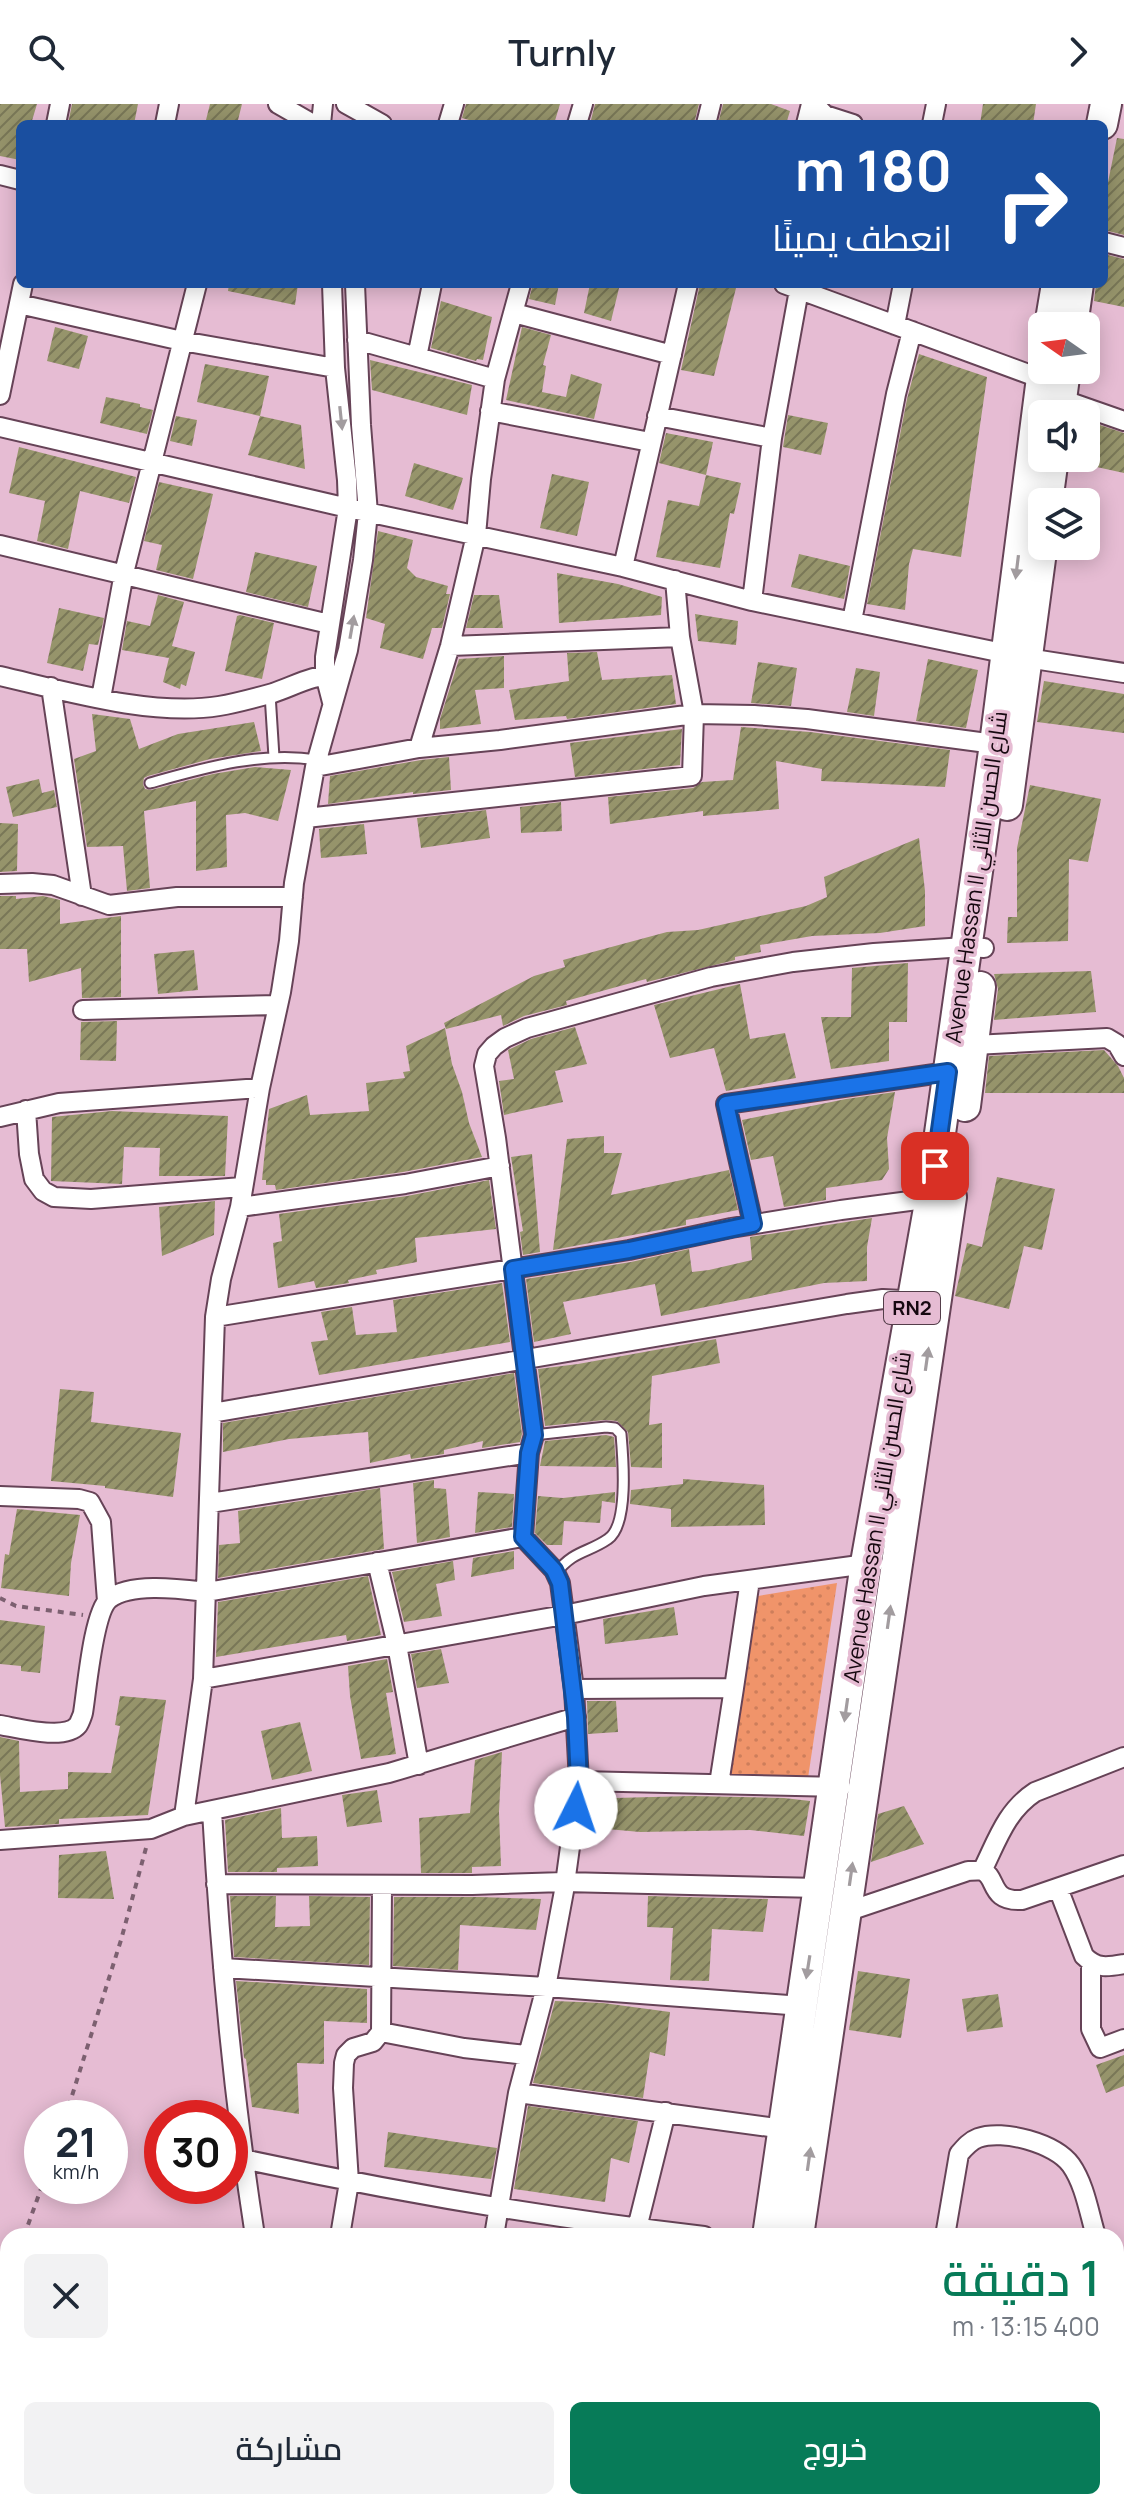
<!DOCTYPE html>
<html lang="ar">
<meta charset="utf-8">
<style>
:root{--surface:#fff;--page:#f2f2f3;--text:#1f2937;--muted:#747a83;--accent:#077b58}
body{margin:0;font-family:Manrope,Cairo,sans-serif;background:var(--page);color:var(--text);direction:rtl;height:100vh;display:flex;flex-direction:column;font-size:30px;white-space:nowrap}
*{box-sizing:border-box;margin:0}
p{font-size:26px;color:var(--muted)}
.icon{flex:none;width:44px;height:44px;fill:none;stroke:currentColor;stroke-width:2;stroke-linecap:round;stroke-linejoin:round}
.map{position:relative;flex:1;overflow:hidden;direction:ltr}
.side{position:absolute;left:0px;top:2124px;width:1124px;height:282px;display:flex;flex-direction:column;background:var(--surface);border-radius:24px 24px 0 0;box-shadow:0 4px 20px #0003;direction:rtl}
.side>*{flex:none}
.banner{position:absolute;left:16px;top:16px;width:1092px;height:168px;border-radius:12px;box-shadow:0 4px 20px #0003;direction:rtl;background:#1a4fa0;color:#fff;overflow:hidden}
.needle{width:52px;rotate:284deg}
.fabs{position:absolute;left:1028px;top:208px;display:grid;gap:16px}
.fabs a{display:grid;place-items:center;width:72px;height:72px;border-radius:12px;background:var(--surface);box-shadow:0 4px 20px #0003;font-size:40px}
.speed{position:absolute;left:24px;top:1996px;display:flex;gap:16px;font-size:40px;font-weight:700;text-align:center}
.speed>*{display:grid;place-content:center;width:104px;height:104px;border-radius:50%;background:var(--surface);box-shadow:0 4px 20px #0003;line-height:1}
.speed small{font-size:20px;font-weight:400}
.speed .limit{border:12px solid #d22;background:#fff;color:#111}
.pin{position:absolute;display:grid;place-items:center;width:68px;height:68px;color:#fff;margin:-34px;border-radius:16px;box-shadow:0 4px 12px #0006}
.me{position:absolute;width:88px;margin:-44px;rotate:4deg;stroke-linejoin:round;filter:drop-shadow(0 0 6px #0008)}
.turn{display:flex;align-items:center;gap:28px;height:168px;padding:0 24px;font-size:36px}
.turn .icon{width:104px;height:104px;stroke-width:2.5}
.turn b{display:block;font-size:56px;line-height:68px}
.round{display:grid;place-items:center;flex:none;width:84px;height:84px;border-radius:12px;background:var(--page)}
.summary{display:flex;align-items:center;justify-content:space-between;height:136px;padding:0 24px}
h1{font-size:48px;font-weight:600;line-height:60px;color:var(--accent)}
.action{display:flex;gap:16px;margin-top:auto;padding:16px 24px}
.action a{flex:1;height:92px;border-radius:12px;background:var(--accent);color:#fff;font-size:32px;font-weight:600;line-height:92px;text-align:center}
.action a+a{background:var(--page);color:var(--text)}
header{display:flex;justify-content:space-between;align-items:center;height:104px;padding:0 24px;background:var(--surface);font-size:36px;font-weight:600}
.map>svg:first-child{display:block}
.grass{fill:url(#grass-dots)}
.building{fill:url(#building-hatch)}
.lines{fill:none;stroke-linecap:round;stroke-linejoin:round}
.service-casing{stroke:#664357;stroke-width:13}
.minor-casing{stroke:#664357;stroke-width:22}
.primary-casing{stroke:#664357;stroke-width:34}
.path{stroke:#7c6070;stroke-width:4;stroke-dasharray:6 6;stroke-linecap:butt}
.service{stroke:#fff;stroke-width:9}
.minor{stroke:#fff;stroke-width:18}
.primary{stroke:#fff;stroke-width:30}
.oneway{fill:#a29c9f}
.route-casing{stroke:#114b97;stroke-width:20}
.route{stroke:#1a73e8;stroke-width:14}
.labels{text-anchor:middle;stroke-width:7;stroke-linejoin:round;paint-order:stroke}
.shield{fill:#e6bcd3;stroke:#543e4a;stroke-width:2}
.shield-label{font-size:20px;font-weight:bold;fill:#160810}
.street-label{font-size:22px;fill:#160810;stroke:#e6bcd3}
</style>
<header><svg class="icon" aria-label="forward" viewBox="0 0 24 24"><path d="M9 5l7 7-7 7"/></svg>Turnly<svg class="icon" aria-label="search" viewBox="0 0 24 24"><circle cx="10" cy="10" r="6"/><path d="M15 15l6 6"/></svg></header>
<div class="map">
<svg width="1124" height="2405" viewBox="0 0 1124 2405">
<defs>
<pattern id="grass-dots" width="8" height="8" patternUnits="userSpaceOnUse" patternTransform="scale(2)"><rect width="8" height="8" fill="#f0946a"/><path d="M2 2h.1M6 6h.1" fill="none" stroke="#cd7e5b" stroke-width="1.8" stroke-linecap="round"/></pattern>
<pattern id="building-hatch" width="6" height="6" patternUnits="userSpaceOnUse" patternTransform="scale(2)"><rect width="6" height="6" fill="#96946b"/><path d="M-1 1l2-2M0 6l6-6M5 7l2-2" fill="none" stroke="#797757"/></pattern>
</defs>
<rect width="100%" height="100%" fill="#e6bcd3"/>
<!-- grass -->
<path class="grass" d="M837 1479 808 1674H727L758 1492Z"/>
<!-- building -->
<path class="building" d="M0 0H37L31 20H20V56L0 52Z
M72 0H138L134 20H68Z
M210 0H242L237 20H205Z
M466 0H560L554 20H483L462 14Z
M595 0H699L694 20H590Z
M723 0H771L790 7 786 20H718Z
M983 0H1036L1033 20H980Z
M1117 34 1124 35V131L1104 126V98Z
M1104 150 1124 155V203L1094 197 1096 180H1104Z
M229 180H298L295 201 228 187Z
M533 180H559L555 201 529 195Z
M590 180H620L611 217 584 209Z
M700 180H737L714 272 681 266Z
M441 197 492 213 483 256 477 255 476 257 431 244Z
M55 223 88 232 79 265 47 257Z
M522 223 551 231 543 261 546 262 542 288 566 293 571 270 602 280 594 315 506 296Z
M919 250 987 273 961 453 913 445 909 460 905 506 867 500 907 295Z
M370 256 472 281 467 311 372 286Z
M205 260 269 272 260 312 197 298Z
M106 293 140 300V303L153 306 147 330 100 319Z
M788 311 828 319 821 351 783 343Z
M176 312 197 316 192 342 170 337Z
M260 312 301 321 305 365 248 351Z
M1091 318 1124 329V369L1083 360 1084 354H1086Z
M666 329 713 338 706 371 659 359Z
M19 343 136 373 129 399 80 387 68 445 37 437 45 397 9 389Z
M414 359 463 374 453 406 405 392Z
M552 370 589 378 577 432 540 424Z
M706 371 741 379 734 410 730 409 720 464 656 453 668 396 699 402Z
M159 378 213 390 193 475 156 466 162 441 144 437Z
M378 427 413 436 407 464 416 473 448 482 446 490H450L442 524H432L423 555 380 544 385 520 366 514Z
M255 448 317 462 308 503 246 488Z
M799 450 850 462 844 495 791 483Z
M557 469 618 480 662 493 661 511 559 519Z
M158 491 184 498 172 542 195 548 186 582 181 580 180 585 163 578 169 554 122 546 127 517 150 522Z
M474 491H499L503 524H466Z
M59 504 104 514 98 541 89 540 83 567 47 559Z
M695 510 738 517 736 541 698 537Z
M240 511 274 519 262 575 225 567 237 512Z
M597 548 602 576 672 571 676 600 567 615 566 612 515 616 509 586 569 577 567 549Z
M504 552V584L475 586 481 620 440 625V615L459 555Z
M928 555 978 566 966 624 916 617Z
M758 558 797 564 791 602 751 599Z
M856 564 880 568 874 612 847 608Z
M1044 577 1124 590V629L1037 618Z
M92 610 130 615 139 645 178 630 254 618 261 647 210 655 148 672 144 674 143 680 145 685 151 686 213 670 255 663 291 666 278 717 245 709 226 711 227 763 196 767V697L144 707 150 784 127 787 123 742 87 743 74 655 96 647Z
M741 623 810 628 950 646 945 683 821 677 822 665 776 657 779 705 703 712V707L610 720 608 693 693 684 702 678 733 676Z
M682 625 680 661 575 673 570 639Z
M449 653 451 686 413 690V688L328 700 330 672 421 656Z
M39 675 42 689 54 686 57 703 13 713 6 683Z
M1030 681 1101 695 1088 758 1069 755 1068 837 1007 839 1008 813H1017V744Z
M561 698 562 727 521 729 520 703Z
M486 706 490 734 421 744 417 714Z
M0 719 18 720 17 767 0 768Z
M364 720 367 750 321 754 319 725Z
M919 734 925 787V822L880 829 812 832 760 841 761 848 735 853V856L647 878 646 875 620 882 566 897 567 901 524 912 503 922 501 911 446 925 444 919 534 872 565 863 563 856 667 828 698 826 806 802 827 793 824 773Z
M0 792H16V795L43 792 60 796V820L121 812V893L82 894 81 864 29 878 27 845H0Z
M194 846 198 886 158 890 154 850Z
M908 859 907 918H889V957L831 965 821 913H851L852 864Z
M1091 867 1096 908 994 916 998 885 994 870Z
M740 880 750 935 785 929 796 974 726 987 714 944 670 954 654 901Z
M117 917 116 957 80 956 81 918Z
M575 923 587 960 555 967 563 998 504 1011 499 977 514 975 508 946 531 935Z
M445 924 452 960 462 988 469 1019 482 1053 403 1068 276 1086 275 1081H266V1076H262L269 1005 307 991 310 1011 369 1007 366 979 405 974 403 968 410 967 406 942Z
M1104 946 1118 962 1124 974V989H985L989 952Z
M895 988 887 1034 889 1065 882 1076 826 1084V1096L784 1103 773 1052 751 1056 742 1016 846 995Z
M112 1007 228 1012 225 1072H159L160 1044 124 1043 122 1080 51 1077 52 1013Z
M604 1032V1049H622L611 1091 729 1066 738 1106 686 1116V1121L553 1146 567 1035Z
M532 1050 540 1148 523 1151 520 1128 523 1127 511 1053Z
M997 1073 1055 1085 1042 1146 1024 1142 1009 1205 955 1192 967 1139 982 1143Z
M489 1076 496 1125 415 1134 417 1158 376 1166 377 1170 348 1176 349 1179 316 1184 314 1177 278 1184 273 1139 282 1137 279 1110 407 1092Z
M215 1097 214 1131 162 1152 159 1103Z
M872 1114 867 1143V1177L824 1179 661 1212 655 1180 563 1198 571 1230 534 1238 526 1175 631 1158 689 1145 692 1168 709 1166 752 1156 750 1133Z
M502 1179 510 1238 319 1271 311 1238 328 1236 321 1208 352 1203 356 1231 397 1228 393 1196Z
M716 1235 720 1259 652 1272 649 1321 662 1319V1364L631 1363 628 1328 617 1317 605 1316 545 1322 538 1265 578 1260Z
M514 1269 522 1330 520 1338 482 1344 483 1337 444 1346V1350L411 1355 410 1350 370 1359 368 1328 289 1335 223 1348V1319Z
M60 1285 94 1288 91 1318 181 1329 173 1393 105 1384V1382L51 1377Z
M606 1331 614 1333 616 1363 540 1362 545 1337Z
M683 1375 764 1381 765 1421 671 1423V1405L630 1400 631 1386 683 1380Z
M434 1376V1384L446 1385 450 1433 417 1439 413 1379Z
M380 1384 384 1445 218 1474 219 1441 240 1439 238 1407Z
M478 1388 514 1390 512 1423 475 1429Z
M615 1388V1399L602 1397 600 1419 564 1417 562 1441H547L535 1429 538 1392 563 1394Z
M17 1405 80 1411 71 1459 69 1492 1 1484 5 1450 9 1451Z
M514 1447V1465L471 1473 473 1454Z
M453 1457 455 1476 436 1480 442 1512 404 1518 392 1468Z
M368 1472 381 1531 347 1537 346 1531 216 1553 218 1498Z
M674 1503 678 1531 605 1540 603 1515Z
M0 1516 45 1522 40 1569 21 1567V1562L0 1560Z
M441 1545 449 1579 417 1584 411 1550Z
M387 1555 393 1588 386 1589 396 1650 361 1655 350 1592 348 1562Z
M120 1592 166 1596 148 1711 59 1715V1720L5 1723 0 1671V1633L19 1637 20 1688 68 1685V1668L111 1669 120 1622 115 1621Z
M587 1597H616L618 1628 588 1630Z
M300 1618 312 1667 272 1676 261 1627Z
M502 1648 499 1708 501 1762 472 1763V1769H421L419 1714 470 1709 475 1656Z
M377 1686 382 1718 347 1723 342 1691Z
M589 1691 615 1694 691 1692 784 1694 810 1697 804 1732 750 1726 640 1728 585 1723Z
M904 1702 924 1740 871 1758 878 1710Z
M281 1704 282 1734 317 1732 318 1762 277 1764V1768H228L225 1716Z
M106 1747 114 1795 58 1794 59 1751Z
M230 1792H276L275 1823 310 1822 309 1792 370 1793 369 1861 234 1853Z
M648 1792 768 1795 763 1828 712 1825 709 1877 670 1876 673 1824 647 1823Z
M394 1793H480L541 1795 536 1826 460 1821 458 1866 393 1862Z
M858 1867 910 1875 901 1934 849 1926Z
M236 1877 367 1885V1919L324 1917V1960L297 1959 299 2010 252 2003 246 1955 244 1954Z
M998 1890 1003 1923 967 1928 962 1895Z
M555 1897 603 1899 670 1908 665 1952 650 1948 643 1994 533 1979Z
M1124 1951V1982L1106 1989 1096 1961Z
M528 2002 638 2017 629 2059 611 2054 605 2098 514 2085Z
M388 2028 497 2044 491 2075 384 2063Z"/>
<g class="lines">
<!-- service casing -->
<g class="service-casing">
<path id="service" d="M270 590 274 653
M150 679C204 664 261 647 317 656
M534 1331 606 1323 615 1324 621 1330C623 1353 629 1421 608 1435 588 1449 574 1446 556 1469"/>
</g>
<!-- minor casing -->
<g class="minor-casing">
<path id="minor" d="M278 0 313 20
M346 0 382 20
M814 0 825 11 853 20
M56 20 60 0
M165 20 169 0
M321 20 323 0
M448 20 454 0
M577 20 583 0
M706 20 711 0
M806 20 811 0
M932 20 936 0
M0 71 20 76
M1104 138 1124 143
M784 180 1042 275
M19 200 182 237 335 264
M514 209 672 251
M895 221 903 180
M357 236 495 275
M417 253 432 180
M0 291 23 180
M1061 295 1124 317
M490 307 650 338
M657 312 772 334
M0 323 348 404 623 463 752 497 1027 554 1124 569
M0 441 329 520
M623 463 688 180
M752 497 772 334 799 186
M852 517 896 290 912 227
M450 542 680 533
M0 572C65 587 153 613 219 602 237 599 255 594 273 589 294 582 314 570 337 571
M51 583 82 792
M101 594 124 469 197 180
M332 598 325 571V553L348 404 347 376 335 264 332 180
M419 644 450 542 476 431 481 375 495 275 521 180
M315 663 419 644 500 636 694 610 754 611 807 615 1002 641
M306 714 692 672 694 610 680 533 675 476
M0 780 32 779 53 781 109 801 177 793H293
M83 906 278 901
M974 941 1107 934 1117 940 1124 952
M26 1006 29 1050 34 1075 43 1087 54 1093 91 1095 242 1083
M0 1013 59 999 260 984
M240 1103 405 1080 500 1062
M753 1120 726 1000 948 968
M215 1213 629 1146 731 1124 841 1106 940 1093
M212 1309 847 1200 883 1195 921 1197
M0 1392 79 1395 90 1398 101 1418 107 1497
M210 1399 529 1349
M377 1458 397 1541 419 1661
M203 1575 564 1511 704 1482 874 1459
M574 1585 734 1584 750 1476
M0 1621C18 1624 65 1637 78 1621 79 1620 83 1610 83 1609 87 1585 93 1509 109 1495 131 1478 181 1485 207 1488L523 1433
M579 1677 841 1683
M719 1680 734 1584
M212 1707C220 1849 233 1992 255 2132
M184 1712 203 1575 215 1213 221 1175 240 1103 260 984 281 888 289 837 294 779 315 663 348 546 363 456 368 409 361 321 355 180
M0 1736 151 1725 184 1712 389 1669 576 1613
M982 1767C997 1737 1006 1707 1035 1688L1124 1653
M216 1780 472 1781 564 1778 820 1784
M1058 1784 1084 1852C1097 1865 1107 1863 1124 1860
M846 1808 968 1767C970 1767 980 1766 982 1767 998 1772 988 1798 1022 1796L1124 1761
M1091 1859V1925L1100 1944 1124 1935
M223 1864 546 1883 802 1902
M381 1928 464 1944 526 1951
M518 1989 784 2025
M243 2055C395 2088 549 2114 704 2132
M340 2132 349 2078 343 1984 344 1959 346 1951 353 1944 373 1938 381 1928 382 1781
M494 2132 518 1989 546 1883 564 1787 579 1677 574 1585 560 1479 554 1466 523 1433 529 1349 534 1331 496 1034 484 962 487 950 494 942 505 934 527 924 711 873 793 858 874 849 965 843 984 844
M635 2132 666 2008
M945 2132 959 2050C965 2043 970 2037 978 2034 1003 2025 1055 2039 1071 2061 1085 2081 1089 2109 1096 2132
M1116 2196 1124 2222
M1116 2394 1124 2396
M653 2398 702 2405"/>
</g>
<!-- primary casing -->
<g class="primary-casing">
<path id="primary" d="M1102 20 1106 0
M1050 222 1057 180
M1072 222 1078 180
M1059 310 1065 266
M1047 398 1053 354
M1007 701 1042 440
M965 1002 980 883
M768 2132 866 1459 931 1093 995 640 1043 266
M798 2132 951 1093
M736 2405 737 2398
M760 2405 761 2398"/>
</g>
<!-- path -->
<path class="path" d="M0 1494 16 1502 83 1511
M65 2014 121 1836 146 1744
M24 2132 42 2082
M0 2196 8 2175"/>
<!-- service -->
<use href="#service" class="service"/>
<!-- minor -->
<use href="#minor" class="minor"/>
<!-- primary -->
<use href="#primary" class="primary"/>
</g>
<!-- one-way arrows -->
<defs><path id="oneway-solid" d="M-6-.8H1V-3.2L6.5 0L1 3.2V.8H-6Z" transform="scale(2)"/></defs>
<g class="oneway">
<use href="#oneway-solid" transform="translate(341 314) rotate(84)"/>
<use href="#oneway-solid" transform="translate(1017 463) rotate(97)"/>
<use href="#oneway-solid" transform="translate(352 523) rotate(-80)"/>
<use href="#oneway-solid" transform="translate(927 1255) rotate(-82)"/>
<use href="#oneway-solid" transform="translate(889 1513) rotate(-82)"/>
<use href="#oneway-solid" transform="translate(846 1606) rotate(98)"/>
<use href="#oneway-solid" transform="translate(851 1770) rotate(-82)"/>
<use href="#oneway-solid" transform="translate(808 1863) rotate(99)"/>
<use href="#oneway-solid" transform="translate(809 2055) rotate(-82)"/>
</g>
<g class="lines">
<!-- route casing -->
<g class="route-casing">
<path id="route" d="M576 1704 579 1677 576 1613 560 1479 554 1466 523 1433 529 1349 534 1331 513 1165 629 1146 753 1120 726 1000 948 968 935 1062"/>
</g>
<!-- route -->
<use href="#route" class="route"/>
</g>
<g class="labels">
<!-- shield labels -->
<rect class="shield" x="884" y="1188" width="56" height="32" rx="6"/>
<g class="shield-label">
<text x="912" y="1211">RN2</text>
</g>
<!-- street labels -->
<g class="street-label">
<text transform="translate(976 773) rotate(-82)" y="8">Avenue Hassan II شارع الحسن الثاني</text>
<text transform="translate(877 1413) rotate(-81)" y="8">Avenue Hassan II شارع الحسن الثاني</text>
</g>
</g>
</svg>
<div class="fabs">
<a><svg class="needle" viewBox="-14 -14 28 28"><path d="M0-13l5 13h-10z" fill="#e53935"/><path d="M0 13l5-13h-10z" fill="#747a83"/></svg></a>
<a><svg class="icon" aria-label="sound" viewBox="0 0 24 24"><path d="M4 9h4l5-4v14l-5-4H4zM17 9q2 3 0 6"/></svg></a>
<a><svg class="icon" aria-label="layers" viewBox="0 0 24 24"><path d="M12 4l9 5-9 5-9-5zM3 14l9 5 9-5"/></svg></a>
</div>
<div class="speed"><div>21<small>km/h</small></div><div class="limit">30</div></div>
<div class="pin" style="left:935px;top:1062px;background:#d93025"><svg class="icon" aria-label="arrive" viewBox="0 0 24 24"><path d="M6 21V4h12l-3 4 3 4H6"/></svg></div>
<svg class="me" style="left:576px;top:1704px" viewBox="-20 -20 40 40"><circle r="19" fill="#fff"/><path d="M0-13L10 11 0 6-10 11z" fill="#1a73e8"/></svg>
<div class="banner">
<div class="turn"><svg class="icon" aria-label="right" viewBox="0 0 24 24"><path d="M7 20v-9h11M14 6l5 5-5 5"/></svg><div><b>180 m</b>انعطف يمينًا</div></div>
</div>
<section class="side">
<div class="summary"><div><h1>1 دقيقة</h1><p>400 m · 13:15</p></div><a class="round"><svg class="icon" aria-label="close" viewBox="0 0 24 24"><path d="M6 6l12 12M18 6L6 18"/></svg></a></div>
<div class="action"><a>خروج</a><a>مشاركة</a></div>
</section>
</div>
